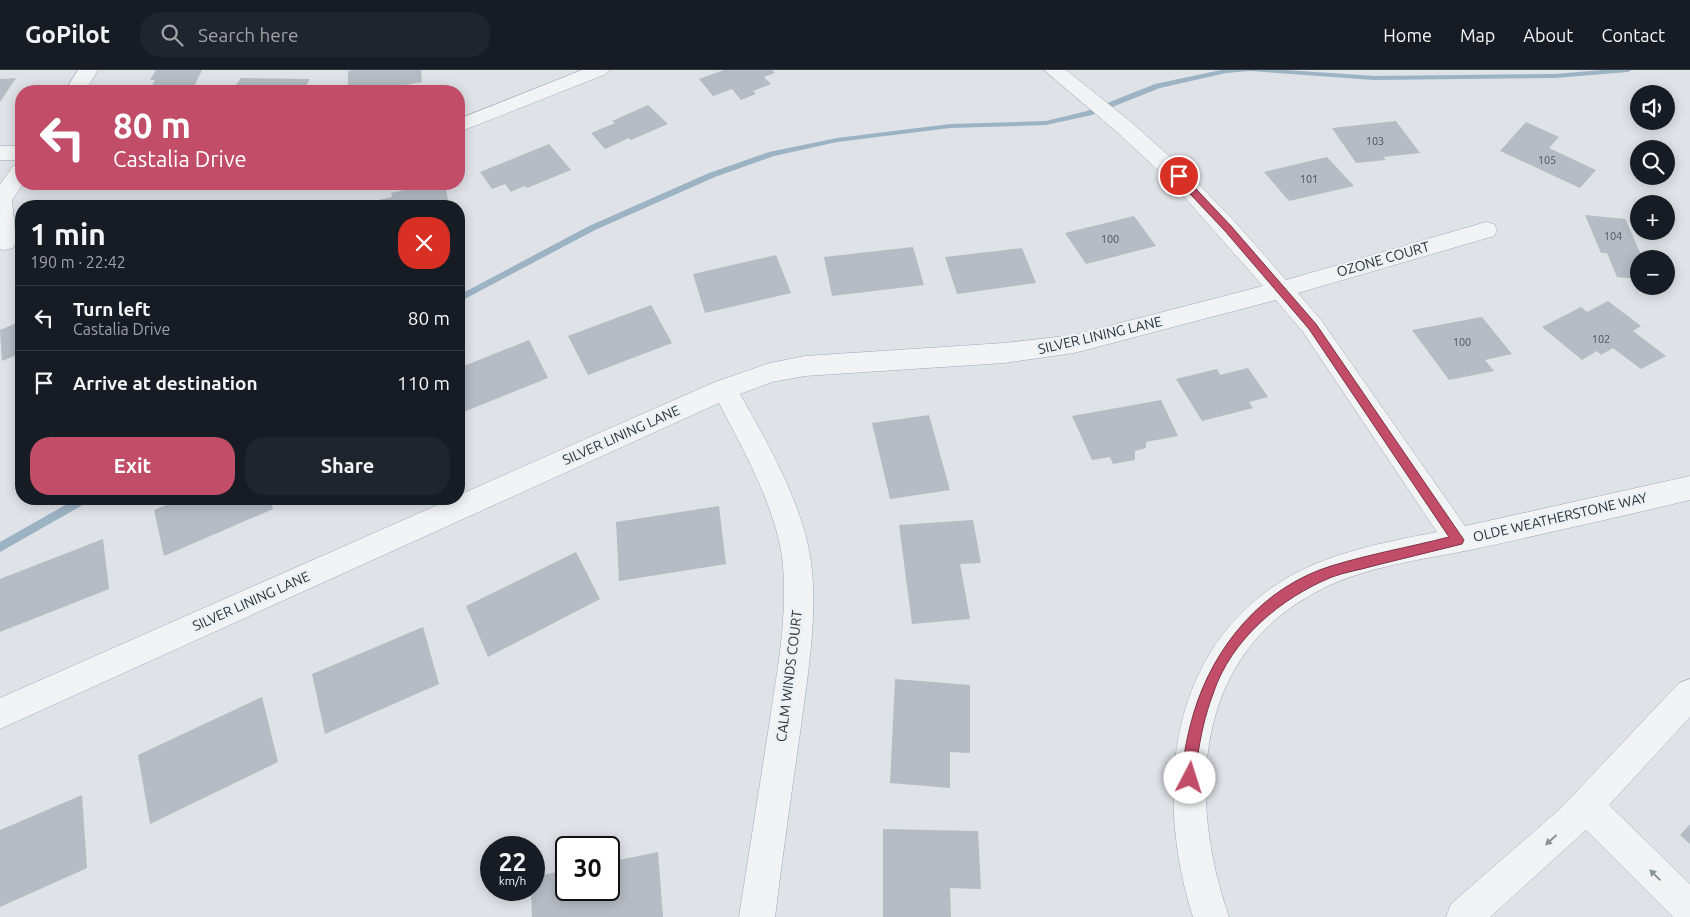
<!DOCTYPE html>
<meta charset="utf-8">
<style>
:root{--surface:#171b24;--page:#20242c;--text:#f1f3f6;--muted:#9ea1a6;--line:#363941;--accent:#c24d69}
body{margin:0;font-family:Ubuntu,sans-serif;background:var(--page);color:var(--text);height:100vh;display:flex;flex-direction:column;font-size:19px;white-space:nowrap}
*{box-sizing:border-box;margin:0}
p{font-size:16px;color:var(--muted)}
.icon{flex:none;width:28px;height:28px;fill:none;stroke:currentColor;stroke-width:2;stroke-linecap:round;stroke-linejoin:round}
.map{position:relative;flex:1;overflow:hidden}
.panel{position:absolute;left:15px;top:130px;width:450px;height:305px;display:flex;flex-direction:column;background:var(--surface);border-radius:20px;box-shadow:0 2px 12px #0003}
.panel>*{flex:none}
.banner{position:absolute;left:15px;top:15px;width:450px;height:105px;border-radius:20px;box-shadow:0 2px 12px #0003;background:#c24d69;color:#fff;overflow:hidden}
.buttons{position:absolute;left:1630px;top:15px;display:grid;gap:10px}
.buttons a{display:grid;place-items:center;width:45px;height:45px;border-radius:50%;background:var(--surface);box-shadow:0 2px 12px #0003;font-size:25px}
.speed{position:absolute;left:480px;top:766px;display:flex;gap:10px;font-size:25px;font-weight:700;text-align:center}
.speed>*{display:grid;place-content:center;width:65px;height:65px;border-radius:50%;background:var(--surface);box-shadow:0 2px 12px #0003;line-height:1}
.speed small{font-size:12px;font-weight:400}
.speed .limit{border:2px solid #111;border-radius:8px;background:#fff;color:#111}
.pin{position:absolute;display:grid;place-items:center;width:42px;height:42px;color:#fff;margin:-21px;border:2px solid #fff;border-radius:50%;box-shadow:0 1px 5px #0007}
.me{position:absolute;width:55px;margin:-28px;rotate:5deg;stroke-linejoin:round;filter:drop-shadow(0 0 4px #0008)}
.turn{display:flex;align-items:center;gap:18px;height:105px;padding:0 15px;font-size:22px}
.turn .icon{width:65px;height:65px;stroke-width:2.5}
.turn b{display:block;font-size:35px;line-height:42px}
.round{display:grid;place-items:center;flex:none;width:52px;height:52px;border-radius:20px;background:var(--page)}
.headline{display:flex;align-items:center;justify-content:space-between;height:85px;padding:0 15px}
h1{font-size:30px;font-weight:700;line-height:38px}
.button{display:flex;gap:10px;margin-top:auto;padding:10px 15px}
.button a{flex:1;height:58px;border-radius:20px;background:var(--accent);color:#fff;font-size:20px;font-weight:700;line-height:58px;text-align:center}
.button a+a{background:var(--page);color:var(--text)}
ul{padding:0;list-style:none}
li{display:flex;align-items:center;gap:15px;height:65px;padding:0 15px;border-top:1px solid var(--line)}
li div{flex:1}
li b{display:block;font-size:19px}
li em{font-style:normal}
header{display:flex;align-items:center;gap:30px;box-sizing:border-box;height:70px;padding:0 25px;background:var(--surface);border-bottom:1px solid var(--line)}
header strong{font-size:24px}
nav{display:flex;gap:28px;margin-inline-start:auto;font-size:18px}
.search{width:350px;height:45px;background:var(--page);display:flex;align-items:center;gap:12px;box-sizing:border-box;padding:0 18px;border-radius:20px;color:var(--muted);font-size:19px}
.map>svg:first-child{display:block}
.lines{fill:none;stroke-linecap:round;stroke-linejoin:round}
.stream{fill:#9cb3c4;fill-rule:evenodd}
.building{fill:#b6bcc3}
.minor-casing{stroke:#a5aab0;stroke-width:1}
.minor{fill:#f1f3f5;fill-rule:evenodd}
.oneway{fill:#8d9298}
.route{fill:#c24d69;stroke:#7e3244}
.labels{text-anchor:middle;stroke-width:5;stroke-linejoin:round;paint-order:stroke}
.number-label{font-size:11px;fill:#4c545e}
.street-label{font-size:14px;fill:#29323c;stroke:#eef1f4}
</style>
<header>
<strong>GoPilot</strong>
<div class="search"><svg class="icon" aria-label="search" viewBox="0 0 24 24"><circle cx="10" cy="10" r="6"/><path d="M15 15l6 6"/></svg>Search here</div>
<nav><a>Home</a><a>Map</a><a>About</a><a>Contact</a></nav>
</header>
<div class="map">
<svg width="1690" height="847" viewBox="0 0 1690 847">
<rect width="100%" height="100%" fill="#dfe2e7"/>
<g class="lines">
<!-- stream -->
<path class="stream" d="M1221 0H1286L1374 6 1555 4 1602 0H1632L1628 2 1555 8 1374 10 1250 1 1226 3 1160 18 1092 45 1046 55 950 58 837 72 774 86 715 107 595 160 459 232V225L589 156 709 103 769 82 837 68 950 54 1046 51 1087 41 1155 14Z
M76 429H89L88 432 0 482V472Z"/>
</g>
<!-- building -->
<path class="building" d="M156 0H202L192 21H149L155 10H150Z
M354 0H421L422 12 393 17 394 21H348V1Z
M724 0H772L775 3 764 7 771 14 753 21 756 24 741 30 732 19 713 26 699 9Z
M16 8 0 32V9Z
M241 8 310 9 303 21H232Z
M648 35 668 54 631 70 629 68 605 79 591 63 615 53 612 51Z
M1396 51 1420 83 1383 87 1386 90 1356 93 1332 58Z
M1526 52 1559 67 1549 78 1596 100 1580 118 1500 81Z
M549 74 571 100 527 118 524 116 511 122 505 114 492 119 480 102Z
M1327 87 1354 116 1289 131 1264 102Z
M432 114H445L449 136H366L365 133 392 127 391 123Z
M1585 145 1625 149 1643 189H1639V209L1617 207 1607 183H1601Z
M1134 146 1156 176 1086 194 1065 163Z
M913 177 924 215 832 226 824 187Z
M1022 178 1036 213 957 224 945 187Z
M776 185 791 223 705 243 693 204Z
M1608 231 1641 256 1633 261 1666 286 1641 299 1613 278 1601 285 1597 281 1582 290 1542 257 1581 237 1587 242Z
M651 235 672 273 588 305 568 266Z
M1482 247 1512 284 1485 290 1494 301 1449 310 1412 260Z
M21 251V283L2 291 0 260Z
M529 270 548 308 461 343 459 339V298Z
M1248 298 1268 327 1249 332 1253 338 1202 351 1176 309 1217 299 1220 305Z
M1161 330 1178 366 1146 372V378L1135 381V390L1113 394 1110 387 1092 390 1072 346Z
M929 345 950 420 890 429 872 353Z
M181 429H270L273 439 164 486 154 440Z
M719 436 726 494 619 511 616 452Z
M973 450 981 493 960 494 970 549 912 554 899 455Z
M103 469 109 519 0 562V509Z
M576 482 600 529 488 587 466 536Z
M423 557 439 614 325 664 312 604Z
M895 609 970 615V683L950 682V718L890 713Z
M262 627 278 692 150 754 138 685Z
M82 725 87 798 0 837V760Z
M1690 754V774L1680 765Z
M883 759 978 761 981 819 950 818 951 847H883Z
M658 782 663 847H532L531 820H534V807L566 800V820H609V792Z"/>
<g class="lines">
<!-- minor casing -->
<g class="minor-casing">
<path id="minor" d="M78 0H98L85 21H65Z
M582 0H609L606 4 459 62V49Z
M1044 0H1066L1131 52 1187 102 1236 153 1286 210 1486 152 1494 154 1497 160 1494 166 1298 223 1321 250 1465 456 1690 406V430C1619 447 1547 463 1475 479 1426 489 1367 496 1322 519 1193 583 1187 726 1229 847H1193C1155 728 1166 583 1282 511 1327 483 1385 472 1437 462L1303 262 1276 230 1074 283 1004 293 805 306 772 312 740 324C767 372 801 431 810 486 819 539 808 603 801 656 792 719 783 783 775 847H739C749 783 759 720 769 656 777 601 789 542 782 486 774 434 743 379 719 333L0 659V628L451 429H459V425L715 312 770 293 805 286 1004 273 1074 265 1263 216 1171 112 1117 62Z
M0 76H21V90H0Z
M21 94V114H23L12 130 16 172 13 178 5 180 0 179V115L13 96Z
M1690 609V647L1609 735 1690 814V847H1673L1586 760 1490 847H1446L1451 834 1561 738 1679 613Z"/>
</g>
<!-- minor -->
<use href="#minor" class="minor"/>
</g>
<!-- one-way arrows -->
<defs><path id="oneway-solid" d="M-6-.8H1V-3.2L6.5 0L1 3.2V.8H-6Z" transform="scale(1.25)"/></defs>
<g class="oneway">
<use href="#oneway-solid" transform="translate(1551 770) rotate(138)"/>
<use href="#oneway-solid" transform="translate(1655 805) rotate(-135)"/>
</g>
<!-- route -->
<path class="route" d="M1176 104H1182L1231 156 1316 254 1464 470 1462 474 1458 475C1430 482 1401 489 1373 496 1360 500 1345 502 1332 507 1281 528 1231 569 1213 624 1205 645 1200 668 1197 691 1196 698 1198 706 1195 713L1190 715 1185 713C1179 697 1189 659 1194 642 1214 576 1263 517 1331 496 1370 484 1410 477 1449 467L1309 259 1225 161 1176 109Z"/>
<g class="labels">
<!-- number labels -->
<g class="number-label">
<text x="1375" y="75">103</text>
<text x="1547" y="94">105</text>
<text x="1309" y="113">101</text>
<text x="1613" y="170">104</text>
<text x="1110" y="173">100</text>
<text x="1601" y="273">102</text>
<text x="1462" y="276">100</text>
</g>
<!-- street labels -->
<g class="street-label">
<text transform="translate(1383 189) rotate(-16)" y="5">OZONE COURT</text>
<text transform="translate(1100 265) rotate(-13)" y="5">SILVER LINING LANE</text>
<text transform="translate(621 365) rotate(-24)" y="5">SILVER LINING LANE</text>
<text transform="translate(1560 447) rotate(-13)" y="5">OLDE WEATHERSTONE WAY</text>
<text transform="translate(251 531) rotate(-24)" y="5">SILVER LINING LANE</text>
<text transform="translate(789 606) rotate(-83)" y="5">CALM WINDS COURT</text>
</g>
</g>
</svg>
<div class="buttons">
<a><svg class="icon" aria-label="sound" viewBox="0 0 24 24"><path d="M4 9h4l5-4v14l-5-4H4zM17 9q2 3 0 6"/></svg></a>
<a><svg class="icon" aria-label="search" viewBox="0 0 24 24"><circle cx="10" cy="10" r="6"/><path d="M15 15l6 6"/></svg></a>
<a>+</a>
<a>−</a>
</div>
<div class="speed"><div>22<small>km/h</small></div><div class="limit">30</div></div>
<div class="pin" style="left:1179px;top:106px;background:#d93025"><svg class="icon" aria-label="arrive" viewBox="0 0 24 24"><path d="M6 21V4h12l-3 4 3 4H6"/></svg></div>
<svg class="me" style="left:1190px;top:708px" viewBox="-20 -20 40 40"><circle r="19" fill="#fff"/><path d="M0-13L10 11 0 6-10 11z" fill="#c24d69"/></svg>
<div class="banner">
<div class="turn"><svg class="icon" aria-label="left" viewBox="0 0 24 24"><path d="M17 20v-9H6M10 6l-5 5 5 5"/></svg><div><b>80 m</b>Castalia Drive</div></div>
</div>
<section class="panel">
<div class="headline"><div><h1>1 min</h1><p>190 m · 22:42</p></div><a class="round" style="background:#d93025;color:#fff"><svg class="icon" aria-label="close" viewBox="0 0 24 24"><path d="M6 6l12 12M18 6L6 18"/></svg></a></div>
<ul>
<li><svg class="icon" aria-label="left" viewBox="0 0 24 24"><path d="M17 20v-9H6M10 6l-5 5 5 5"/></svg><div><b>Turn left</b><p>Castalia Drive</p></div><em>80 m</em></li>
<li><svg class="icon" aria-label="arrive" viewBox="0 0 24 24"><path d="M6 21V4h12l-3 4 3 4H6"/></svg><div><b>Arrive at destination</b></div><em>110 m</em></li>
</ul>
<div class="button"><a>Exit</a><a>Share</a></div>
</section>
</div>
